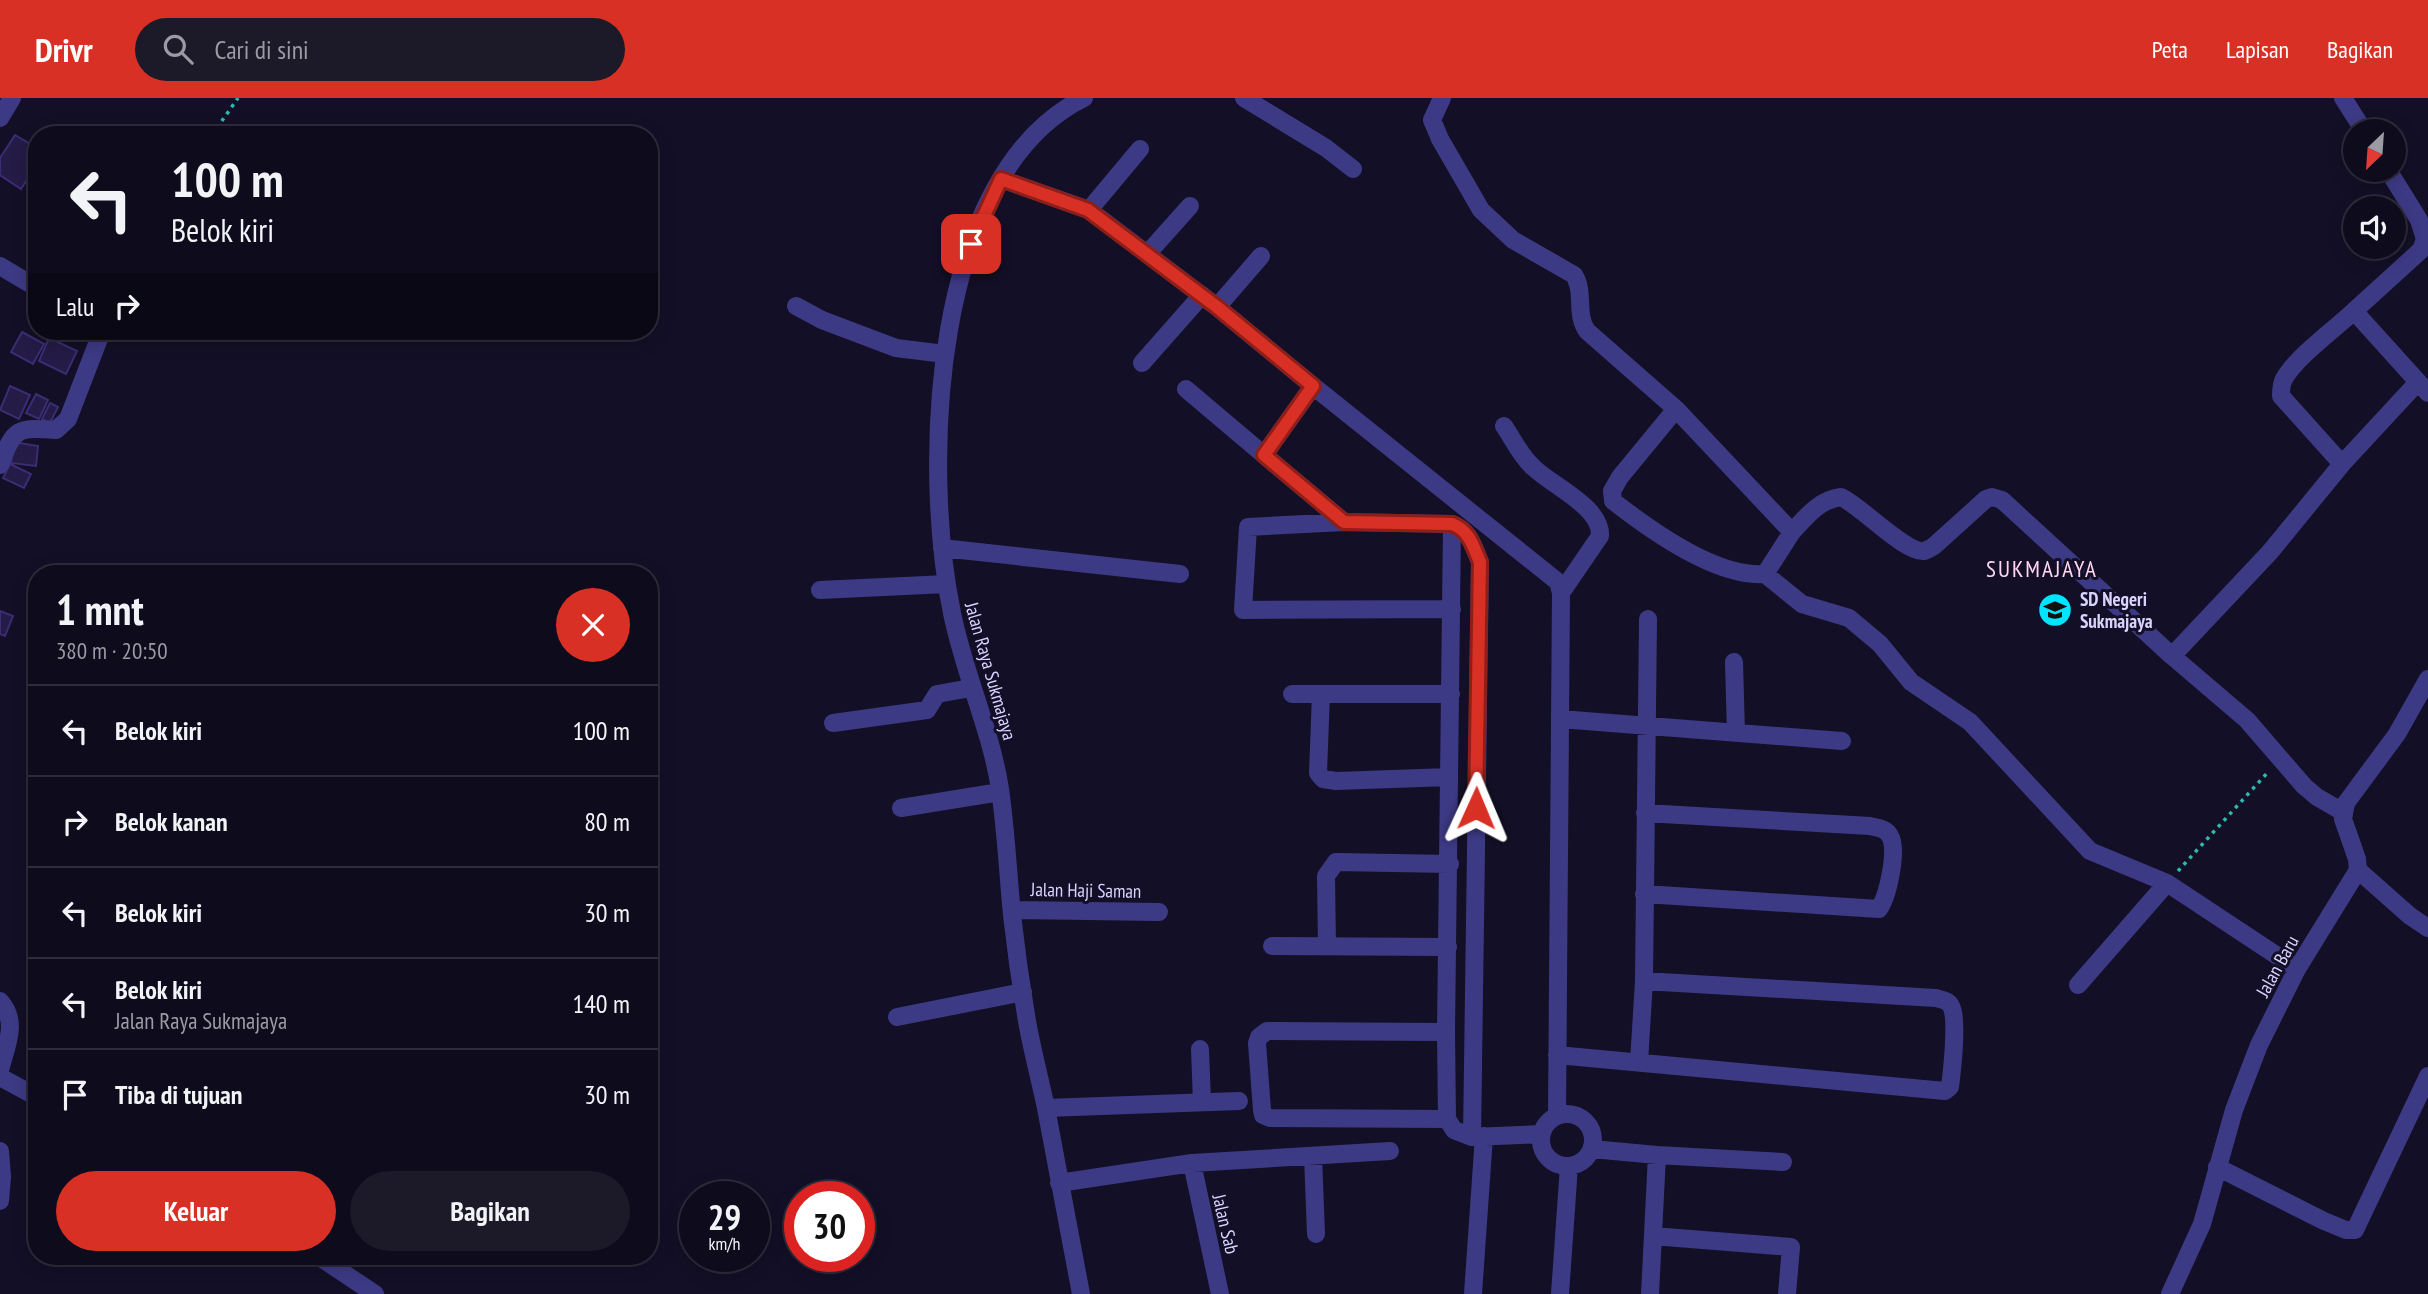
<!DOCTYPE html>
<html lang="id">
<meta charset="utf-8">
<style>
:root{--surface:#0e0b1c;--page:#1c1929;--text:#f1f3f6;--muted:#9b9ba3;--line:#2e2b3b;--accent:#d93025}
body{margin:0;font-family:"PT Sans Narrow",sans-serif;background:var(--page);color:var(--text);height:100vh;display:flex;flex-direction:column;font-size:26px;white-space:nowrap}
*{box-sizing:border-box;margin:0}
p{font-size:23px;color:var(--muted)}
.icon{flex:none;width:38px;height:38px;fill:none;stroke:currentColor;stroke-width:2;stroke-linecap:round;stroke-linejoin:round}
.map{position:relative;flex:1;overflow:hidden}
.panel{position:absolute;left:28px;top:467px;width:630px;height:700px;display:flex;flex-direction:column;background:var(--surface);border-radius:28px;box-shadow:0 4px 18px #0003,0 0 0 2px var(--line)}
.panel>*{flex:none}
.guide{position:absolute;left:28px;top:28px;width:630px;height:214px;border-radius:28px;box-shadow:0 4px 18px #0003,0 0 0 2px var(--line);background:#0e0b1c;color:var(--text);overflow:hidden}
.needle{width:46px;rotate:205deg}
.buttons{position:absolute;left:2343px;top:21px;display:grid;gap:14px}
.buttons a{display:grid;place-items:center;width:63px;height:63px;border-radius:50%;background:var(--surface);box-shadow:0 4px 18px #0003,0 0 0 2px var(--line);font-size:35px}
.speed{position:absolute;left:679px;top:1083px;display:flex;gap:14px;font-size:35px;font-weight:700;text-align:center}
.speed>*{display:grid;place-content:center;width:91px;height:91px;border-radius:50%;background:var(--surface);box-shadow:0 4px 18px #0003,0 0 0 2px var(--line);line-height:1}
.speed small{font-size:18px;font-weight:400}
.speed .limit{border:10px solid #d22;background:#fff;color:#111}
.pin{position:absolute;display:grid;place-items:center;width:60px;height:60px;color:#fff;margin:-30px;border-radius:14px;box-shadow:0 4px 10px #0006}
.me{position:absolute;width:77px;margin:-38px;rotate:1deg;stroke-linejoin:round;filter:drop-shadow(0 0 5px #0008)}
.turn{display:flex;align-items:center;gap:24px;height:147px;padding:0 28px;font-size:32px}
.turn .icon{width:91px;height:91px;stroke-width:2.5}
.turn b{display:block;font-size:49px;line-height:60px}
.then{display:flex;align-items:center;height:66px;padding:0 28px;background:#0003;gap:14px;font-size:26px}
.round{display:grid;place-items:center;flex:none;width:74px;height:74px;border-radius:37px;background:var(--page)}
.headline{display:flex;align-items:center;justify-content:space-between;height:119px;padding:0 28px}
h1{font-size:42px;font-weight:700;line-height:52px}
.action{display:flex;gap:14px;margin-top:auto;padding:14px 28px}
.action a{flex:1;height:80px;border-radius:42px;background:var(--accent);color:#fff;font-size:28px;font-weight:700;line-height:80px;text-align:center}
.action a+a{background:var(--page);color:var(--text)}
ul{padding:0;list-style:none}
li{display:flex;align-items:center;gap:21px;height:91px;padding:0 28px;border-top:2px solid var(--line)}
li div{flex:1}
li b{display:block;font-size:26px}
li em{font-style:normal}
header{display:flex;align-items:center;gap:42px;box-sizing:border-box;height:98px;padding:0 35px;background:var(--accent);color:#fff}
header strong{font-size:33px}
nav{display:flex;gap:38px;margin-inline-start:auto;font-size:24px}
.search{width:490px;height:63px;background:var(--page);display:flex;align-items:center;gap:18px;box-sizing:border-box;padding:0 24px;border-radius:38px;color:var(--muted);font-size:26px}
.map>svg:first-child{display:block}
.building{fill:#241b47;stroke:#3b2d73;stroke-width:2}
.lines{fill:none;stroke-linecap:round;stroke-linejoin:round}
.path{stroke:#2fb8b0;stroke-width:3.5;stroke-dasharray:3.5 5;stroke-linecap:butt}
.minor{stroke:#3d3a85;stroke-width:18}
.route-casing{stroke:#8d1f18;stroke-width:18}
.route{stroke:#d93025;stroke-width:12}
.labels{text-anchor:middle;stroke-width:6;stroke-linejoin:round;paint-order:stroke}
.poi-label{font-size:19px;font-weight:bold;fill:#d9d4ff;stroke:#130f26;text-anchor:start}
.street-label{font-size:19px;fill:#d9d4ff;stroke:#130f26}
.quarter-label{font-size:23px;letter-spacing:2px;fill:#ffd6f0;stroke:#130f26}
</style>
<header>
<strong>Drivr</strong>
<div class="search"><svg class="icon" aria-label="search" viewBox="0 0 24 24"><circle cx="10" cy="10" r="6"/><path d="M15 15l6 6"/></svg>Cari di sini</div>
<nav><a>Peta</a><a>Lapisan</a><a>Bagikan</a></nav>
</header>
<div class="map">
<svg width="2428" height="1196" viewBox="0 0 2428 1196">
<rect width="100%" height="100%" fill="#130f26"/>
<!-- building -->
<path class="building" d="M15 37 37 50V66L21 91 0 77V60Z
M22 234 44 246 33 266 11 254Z
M49 240 77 253 66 276 39 263Z
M10 288 30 297 19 321 0 312Z
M36 296 48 302 39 321 26 315Z
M50 305 58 309 50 325 42 321Z
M14 344 38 348 36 368 11 365Z
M10 366 31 376 24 390 3 380Z
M0 513 13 518 5 538 0 536Z"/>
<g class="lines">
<!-- path -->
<path class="path" d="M212 37 238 0
M2178 773 2269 673"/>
<!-- minor -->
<path class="minor" d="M1244 0 1326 50 1353 71
M1442 0 1432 22 1440 41 1481 112 1513 142 1574 177C1585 194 1575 216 1587 233L1676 311 1792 434C1807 418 1819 402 1841 399 1861 408 1906 456 1924 453 1925 453 1933 449 1934 448L1986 401 1992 399 2002 402 2172 558 2247 622 2304 688 2317 699 2343 714
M2343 0 2364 33
M0 20 12 0
M2388 72 2419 122 2425 141 2421 152 2354 213 2428 295
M1001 81 1089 112 1217 209 1313 288 1558 484 1561 495 1557 1017
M1089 112 1140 51
M1148 155 1190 108
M0 168 37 190
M796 208 822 222 896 250 945 256
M1217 209 1261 158
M1142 265 1202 197
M1313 288 1264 357 1344 424
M1186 291 1264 357
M1676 311 1620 379 1612 393 1613 403C1650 432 1717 480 1765 476L1792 434
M1504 328C1513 341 1521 359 1533 369 1552 388 1602 409 1600 438L1561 495
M2342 366 2281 298C2281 292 2281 286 2284 281 2296 259 2335 231 2354 213
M0 367C14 330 17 329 56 332L68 321 102 233
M1452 426 1446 934 1447 1021 1454 1032 1472 1039 1541 1036
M942 450 1180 476
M1765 476 1802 506 1849 520 1880 546 1911 584 1970 624 2090 753 2167 785 2297 871
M820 492 947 486
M1452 511 1243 512 1248 429 1344 424 1452 426C1470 433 1473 447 1480 464L1472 1039
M2172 558 2270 454 2342 366 2418 284
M1734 564 1736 635
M1292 596H1451
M1321 596 1318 675 1323 681 1336 683 1449 679
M1560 621 1842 643
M833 625 927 612 937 596 971 590
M901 710 1000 694
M2358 772 2410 818 2428 830
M1644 796 1879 811C1888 798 1898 752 1890 738 1886 730 1878 730 1870 728L1645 715
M1012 812 1159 814
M1272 848 1448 849
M1327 848 1326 778 1336 764 1450 766
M2078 887 2167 785
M0 903C19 924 6 948 0 972
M897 919 1023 894
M1446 934 1267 933 1259 939 1257 945 1262 1012 1263 1017 1270 1020 1447 1021
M1200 951 1202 1004
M1557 957 1945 993 1950 989C1952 973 1958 920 1951 908 1948 902 1942 902 1936 900L1644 883
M1639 964 1644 883 1648 521
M0 979 37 999
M1046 1010 1239 1003
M1541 1042a26 26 0 1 1 52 0a26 26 0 1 1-52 0Z
M1592 1051 1657 1057 1783 1064
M0 1053 2 1079 0 1103
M1313 1058 1316 1136
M1192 1065 1220 1196
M2217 1069 2324 1123 2346 1132H2355L2428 978
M1059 1085 1192 1065 1390 1053
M1653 1138 1791 1149 1787 1196
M318 1158 375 1196
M1081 1196C1069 1134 1058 1072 1046 1010 1040 981 1032 952 1027 923 1021 888 1016 853 1012 817 1008 775 1006 733 1000 691 991 632 964 575 952 515 922 370 930 76 1084 0
M1473 1196 1484 1038
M1560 1196 1569 1068
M1650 1196 1657 1057
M2170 1196 2202 1126 2234 1012 2259 947 2297 871 2358 772 2357 761 2343 721 2346 705 2397 636 2428 581"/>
</g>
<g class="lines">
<!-- route casing -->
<g class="route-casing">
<path id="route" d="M971 146 1001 81 1088 112 1217 209 1313 288 1264 357 1344 424 1452 426C1470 433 1473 448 1480 464L1476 710"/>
</g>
<!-- route -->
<use href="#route" class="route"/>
</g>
<!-- icons -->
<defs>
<g id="school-disc" transform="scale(1.75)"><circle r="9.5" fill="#00e5ff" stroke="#130f26"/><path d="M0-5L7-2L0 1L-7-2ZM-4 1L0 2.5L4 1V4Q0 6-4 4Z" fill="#111"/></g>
</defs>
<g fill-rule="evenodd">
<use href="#school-disc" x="2055" y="512"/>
</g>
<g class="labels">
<!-- poi labels -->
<g class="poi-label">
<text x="2080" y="508">SD Negeri<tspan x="2080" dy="22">Sukmajaya</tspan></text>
</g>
<!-- street labels -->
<g class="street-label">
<text transform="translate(991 573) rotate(74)" y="7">Jalan Raya Sukmajaya</text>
<text transform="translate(1086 792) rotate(1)" y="7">Jalan Haji Saman</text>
<text transform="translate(2277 868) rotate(-61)" y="7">Jalan Baru</text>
<text transform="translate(1226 1126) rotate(77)" y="7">Jalan Sab</text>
</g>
<!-- quarter labels -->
<g class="quarter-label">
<text x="2042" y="479">SUKMAJAYA</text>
</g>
</g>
</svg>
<div class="buttons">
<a><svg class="needle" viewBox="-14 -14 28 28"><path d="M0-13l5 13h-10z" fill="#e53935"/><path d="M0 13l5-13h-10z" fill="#9b9ba3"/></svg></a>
<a><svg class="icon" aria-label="sound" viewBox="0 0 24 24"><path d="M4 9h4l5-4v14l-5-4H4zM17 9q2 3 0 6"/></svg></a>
</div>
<div class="speed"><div>29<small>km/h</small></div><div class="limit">30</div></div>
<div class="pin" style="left:971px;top:146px;background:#d93025"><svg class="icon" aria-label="arrive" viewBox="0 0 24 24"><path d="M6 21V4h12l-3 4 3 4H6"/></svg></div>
<svg class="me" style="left:1476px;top:710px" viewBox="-20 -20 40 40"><path d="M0-17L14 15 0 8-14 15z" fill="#d93025" stroke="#fff" stroke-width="4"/></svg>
<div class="guide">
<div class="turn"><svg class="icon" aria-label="left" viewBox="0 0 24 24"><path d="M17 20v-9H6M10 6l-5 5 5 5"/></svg><div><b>100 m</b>Belok kiri</div></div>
<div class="then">Lalu<svg class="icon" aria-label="right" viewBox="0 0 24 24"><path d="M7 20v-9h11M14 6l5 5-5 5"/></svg></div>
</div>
<section class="panel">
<div class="headline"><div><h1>1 mnt</h1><p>380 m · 20:50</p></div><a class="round" style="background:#d93025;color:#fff"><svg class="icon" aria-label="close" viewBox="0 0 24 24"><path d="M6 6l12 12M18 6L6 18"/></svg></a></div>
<ul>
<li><svg class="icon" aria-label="left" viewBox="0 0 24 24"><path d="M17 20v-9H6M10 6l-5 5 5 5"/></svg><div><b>Belok kiri</b></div><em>100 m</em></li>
<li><svg class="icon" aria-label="right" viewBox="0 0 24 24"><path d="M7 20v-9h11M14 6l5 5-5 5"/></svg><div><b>Belok kanan</b></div><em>80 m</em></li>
<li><svg class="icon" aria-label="left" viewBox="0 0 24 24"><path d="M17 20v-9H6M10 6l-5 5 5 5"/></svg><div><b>Belok kiri</b></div><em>30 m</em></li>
<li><svg class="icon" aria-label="left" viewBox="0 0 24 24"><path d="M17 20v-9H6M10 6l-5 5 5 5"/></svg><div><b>Belok kiri</b><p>Jalan Raya Sukmajaya</p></div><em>140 m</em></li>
<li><svg class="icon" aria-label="arrive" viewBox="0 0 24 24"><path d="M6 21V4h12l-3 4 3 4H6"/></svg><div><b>Tiba di tujuan</b></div><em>30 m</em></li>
</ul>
<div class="action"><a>Keluar</a><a>Bagikan</a></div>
</section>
</div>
